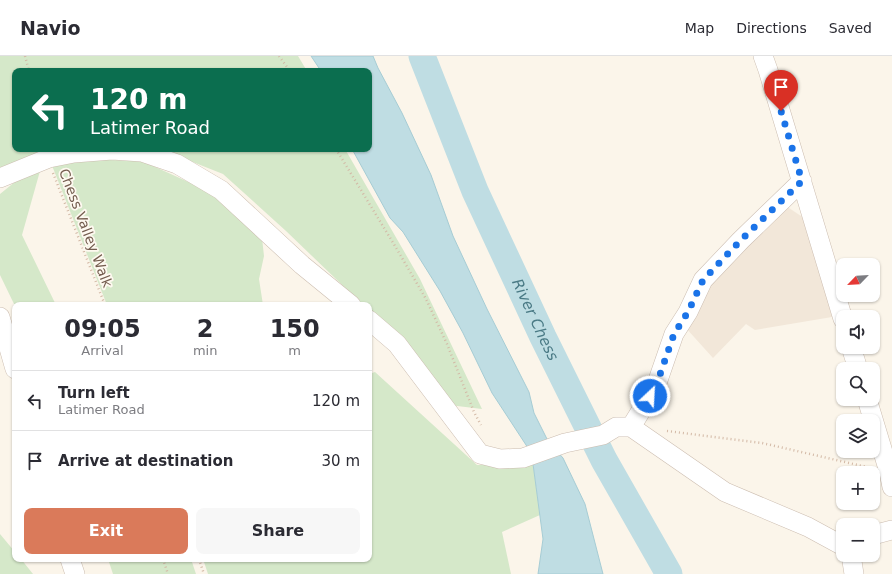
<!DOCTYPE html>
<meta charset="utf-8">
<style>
:root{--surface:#fff;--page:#f7f7f7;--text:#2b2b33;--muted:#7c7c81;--line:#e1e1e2;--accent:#da7a5a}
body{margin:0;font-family:"DejaVu Sans",sans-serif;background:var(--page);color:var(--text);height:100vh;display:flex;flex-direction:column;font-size:15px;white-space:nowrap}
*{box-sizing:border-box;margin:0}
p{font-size:13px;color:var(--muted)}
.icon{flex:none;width:22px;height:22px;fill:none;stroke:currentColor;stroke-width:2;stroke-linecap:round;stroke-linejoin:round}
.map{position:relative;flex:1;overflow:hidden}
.side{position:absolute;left:12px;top:246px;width:360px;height:260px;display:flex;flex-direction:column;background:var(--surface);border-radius:8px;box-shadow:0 1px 3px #0004}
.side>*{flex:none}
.top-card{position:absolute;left:12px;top:12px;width:360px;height:84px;border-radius:8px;box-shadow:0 1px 3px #0004;background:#0b6e4f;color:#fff;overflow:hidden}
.needle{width:26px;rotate:245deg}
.fabs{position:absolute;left:836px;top:202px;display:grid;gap:8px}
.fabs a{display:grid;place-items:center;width:44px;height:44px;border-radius:8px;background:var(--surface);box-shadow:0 1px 3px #0004;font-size:20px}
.pin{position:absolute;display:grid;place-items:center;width:34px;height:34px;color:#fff;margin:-41px -17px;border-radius:50% 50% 50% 0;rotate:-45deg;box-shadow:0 0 4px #0007}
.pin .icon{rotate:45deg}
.me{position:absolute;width:44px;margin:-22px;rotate:25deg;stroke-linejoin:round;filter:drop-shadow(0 0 3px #0008)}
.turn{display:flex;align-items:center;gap:14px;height:84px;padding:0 12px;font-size:18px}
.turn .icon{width:52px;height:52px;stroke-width:2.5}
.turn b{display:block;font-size:28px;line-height:34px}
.eta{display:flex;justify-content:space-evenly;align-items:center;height:68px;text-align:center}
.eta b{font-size:24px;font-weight:700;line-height:28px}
.primary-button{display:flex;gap:8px;margin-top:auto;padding:8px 12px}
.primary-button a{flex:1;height:46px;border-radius:8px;background:var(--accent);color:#fff;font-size:16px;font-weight:700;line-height:46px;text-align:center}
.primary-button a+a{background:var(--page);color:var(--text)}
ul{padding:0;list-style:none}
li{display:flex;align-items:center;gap:12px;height:60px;padding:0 12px;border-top:1px solid var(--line)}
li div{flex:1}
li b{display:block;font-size:15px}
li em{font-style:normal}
header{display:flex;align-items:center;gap:24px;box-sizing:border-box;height:56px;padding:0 20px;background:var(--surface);border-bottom:1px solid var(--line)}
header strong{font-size:19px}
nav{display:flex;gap:22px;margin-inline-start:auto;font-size:14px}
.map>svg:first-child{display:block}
.residential{fill:#f2e7d9}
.green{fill:#d5e8c9}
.water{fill:#bfdde3;stroke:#a6ccd4}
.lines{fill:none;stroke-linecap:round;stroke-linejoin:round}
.river{stroke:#bfdde3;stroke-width:27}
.minor-casing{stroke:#ccbdb0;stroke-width:20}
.path{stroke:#d3b9a6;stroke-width:2.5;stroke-dasharray:1 3;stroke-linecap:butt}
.minor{stroke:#fff;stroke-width:19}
.route{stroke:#1a73e8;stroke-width:7;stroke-dasharray:0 12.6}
.labels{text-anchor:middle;stroke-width:3.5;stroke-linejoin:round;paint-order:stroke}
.street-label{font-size:14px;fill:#745d4f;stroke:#fef9f0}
.water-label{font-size:15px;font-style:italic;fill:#4a7a85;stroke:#fef9f0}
</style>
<header>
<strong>Navio</strong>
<nav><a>Map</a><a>Directions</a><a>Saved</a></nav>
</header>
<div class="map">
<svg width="892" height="518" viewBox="0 0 892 518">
<rect width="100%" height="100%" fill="#fbf5ea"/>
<!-- residential -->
<path class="residential" d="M783 148 807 164 832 261 755 274 746 268 713 302 685 271 708 220Z"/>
<!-- green -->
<path class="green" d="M0 0H298L307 15H15V93H70L0 116Z
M145 93H345L420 223 482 353 449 349 399 283 369 255V249H363L286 175 223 118 165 95Z
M78 103 142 105 215 138 262 182 264 200 259 223 263 249H107L51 107Z
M40 115 22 179 56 249H15V250L0 219V138L21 121Z
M375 316 477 409 533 408 540 459 502 476 511 518H208L203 503H369V318Z
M0 478 15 496V503H21L33 518H0Z
M108 503H191L196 518H113Z"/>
<!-- water -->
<path class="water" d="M311 0H373L378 12 402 57 431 119 453 180 487 253 529 336 534 357 548 385 563 402 585 448 603 518H538L543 483 533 408 528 392 492 337 463 277 440 235 403 176 390 162 352 93H369V15H321Z"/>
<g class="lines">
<!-- river -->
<path class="river" id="s1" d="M422 0 475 135 543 281 604 404 669 518"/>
<!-- minor casing -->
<g class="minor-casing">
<path id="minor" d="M763 0 768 14 843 263
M0 122 49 102 74 97 112 94 142 96 177 108 221 134 302 209 351 249
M0 261 15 313
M369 264 397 288 480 398 500 403 523 402 565 387 603 379 616 371H631L725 436 808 471 843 490
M851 291 858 313
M867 343 889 416 892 431
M631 371 656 330 674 278 688 256 703 224 741 184 802 125
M873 479 892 474
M851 499 854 518
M70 503 75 518"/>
</g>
<!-- path -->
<path class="path" d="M25 0 29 15
M279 0 290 15
M336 93 395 190 426 243 447 288 474 356 481 369
M53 117 105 249
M667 375 762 387 871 412
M163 503 168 518
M199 503 204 518"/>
<!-- minor -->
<use href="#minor" class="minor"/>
</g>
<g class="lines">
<!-- route -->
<path class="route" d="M650 340 656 330 674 278 688 256 703 224 741 184 802 125 781 55"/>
</g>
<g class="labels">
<!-- street labels -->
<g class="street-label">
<text transform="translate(86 172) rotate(69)" y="5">Chess Valley Walk</text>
</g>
<!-- water labels -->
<g class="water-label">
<text dy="5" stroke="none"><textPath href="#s1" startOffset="287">River Chess</textPath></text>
</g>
</g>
</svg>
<div class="fabs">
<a><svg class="needle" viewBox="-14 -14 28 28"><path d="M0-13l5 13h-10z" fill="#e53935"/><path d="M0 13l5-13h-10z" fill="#7c7c81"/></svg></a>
<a><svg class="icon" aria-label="sound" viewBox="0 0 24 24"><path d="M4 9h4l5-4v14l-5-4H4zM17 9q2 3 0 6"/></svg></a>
<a><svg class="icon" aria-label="search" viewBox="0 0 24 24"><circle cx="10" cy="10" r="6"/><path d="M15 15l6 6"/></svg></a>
<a><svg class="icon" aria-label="layers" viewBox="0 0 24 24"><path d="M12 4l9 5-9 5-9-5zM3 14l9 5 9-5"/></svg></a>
<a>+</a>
<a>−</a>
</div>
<div class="pin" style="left:781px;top:55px;background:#d93025"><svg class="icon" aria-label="arrive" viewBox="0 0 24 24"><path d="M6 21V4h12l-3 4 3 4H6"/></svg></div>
<svg class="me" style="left:650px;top:340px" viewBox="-20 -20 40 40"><circle r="17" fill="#1a73e8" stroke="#fff" stroke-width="3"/><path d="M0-11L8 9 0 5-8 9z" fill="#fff"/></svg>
<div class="top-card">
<div class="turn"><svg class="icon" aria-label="left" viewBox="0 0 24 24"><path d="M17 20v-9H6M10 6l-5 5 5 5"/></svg><div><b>120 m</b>Latimer Road</div></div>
</div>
<section class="side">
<div class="eta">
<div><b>09:05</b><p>Arrival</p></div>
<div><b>2</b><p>min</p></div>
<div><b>150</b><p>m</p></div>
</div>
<ul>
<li><svg class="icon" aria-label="left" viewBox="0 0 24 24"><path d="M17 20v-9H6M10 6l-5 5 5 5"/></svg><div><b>Turn left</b><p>Latimer Road</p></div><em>120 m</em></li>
<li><svg class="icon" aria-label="arrive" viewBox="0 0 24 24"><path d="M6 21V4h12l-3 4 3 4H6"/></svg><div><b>Arrive at destination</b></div><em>30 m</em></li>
</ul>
<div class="primary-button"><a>Exit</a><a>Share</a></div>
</section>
</div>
